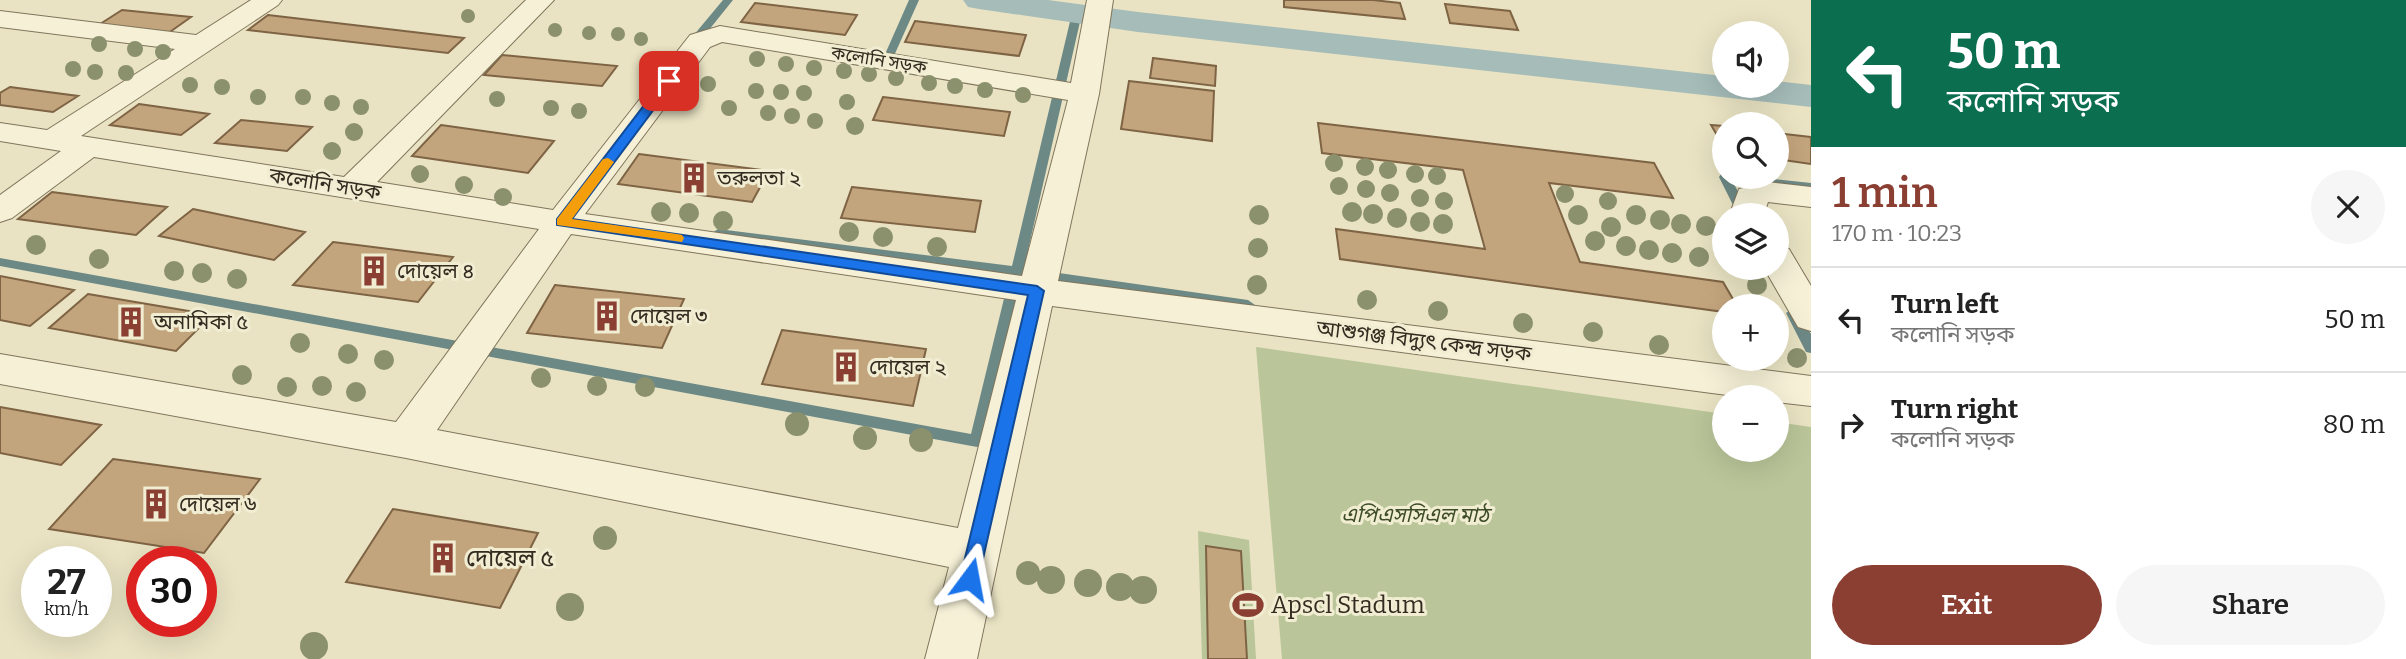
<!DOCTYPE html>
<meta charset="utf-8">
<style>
:root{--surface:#fff;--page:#f6f6f6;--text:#222;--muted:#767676;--line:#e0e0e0;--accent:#8a3f32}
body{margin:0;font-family:Bitter,"Noto Sans Bengali",serif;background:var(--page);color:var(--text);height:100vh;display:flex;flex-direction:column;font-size:26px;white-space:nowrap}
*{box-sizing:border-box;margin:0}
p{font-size:23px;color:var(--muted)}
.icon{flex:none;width:38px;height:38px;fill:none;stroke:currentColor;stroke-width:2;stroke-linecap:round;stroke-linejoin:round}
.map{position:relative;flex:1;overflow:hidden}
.sheet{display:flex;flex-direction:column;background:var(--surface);width:595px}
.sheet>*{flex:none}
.guide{background:#0b6e4f;color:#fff;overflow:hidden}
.fabs{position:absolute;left:1712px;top:21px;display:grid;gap:14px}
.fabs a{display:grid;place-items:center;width:77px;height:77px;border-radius:50%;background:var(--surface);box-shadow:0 7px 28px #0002;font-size:35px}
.speed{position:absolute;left:21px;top:546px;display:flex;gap:14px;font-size:35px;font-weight:700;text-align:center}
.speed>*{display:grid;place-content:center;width:91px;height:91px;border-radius:50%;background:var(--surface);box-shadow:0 7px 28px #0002;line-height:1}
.speed small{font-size:18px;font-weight:400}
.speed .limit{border:10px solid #d22;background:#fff;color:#111}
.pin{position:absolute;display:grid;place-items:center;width:60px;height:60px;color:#fff;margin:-30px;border-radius:14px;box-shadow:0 4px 10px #0006}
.me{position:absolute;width:77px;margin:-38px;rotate:13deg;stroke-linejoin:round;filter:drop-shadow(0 0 5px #0008)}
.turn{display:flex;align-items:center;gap:24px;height:147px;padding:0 21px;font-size:32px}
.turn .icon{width:91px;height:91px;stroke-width:2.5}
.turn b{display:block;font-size:49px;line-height:60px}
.round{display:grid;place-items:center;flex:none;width:74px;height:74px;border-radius:37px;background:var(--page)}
.summary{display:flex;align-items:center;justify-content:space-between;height:119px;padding:0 21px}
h1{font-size:42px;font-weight:600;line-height:52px;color:var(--accent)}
.primary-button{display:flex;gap:14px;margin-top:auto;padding:14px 21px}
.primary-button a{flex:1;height:80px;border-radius:42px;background:var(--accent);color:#fff;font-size:28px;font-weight:600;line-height:80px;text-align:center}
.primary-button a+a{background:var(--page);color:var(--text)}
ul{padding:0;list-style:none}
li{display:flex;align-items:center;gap:21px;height:105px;padding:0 21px;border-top:2px solid var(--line)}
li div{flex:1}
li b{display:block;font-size:26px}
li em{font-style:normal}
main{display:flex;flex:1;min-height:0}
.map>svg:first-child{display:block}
.green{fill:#bac699}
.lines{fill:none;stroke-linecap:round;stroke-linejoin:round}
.stream{fill:#6d8986;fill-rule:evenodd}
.canal{fill:#a5bcb9;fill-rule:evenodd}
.building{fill:#c3a57d;stroke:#7e6444;stroke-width:2}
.street-casing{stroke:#81755c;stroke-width:2}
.street{fill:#f5f0d6;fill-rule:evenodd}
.tree{fill:#8b906d}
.route{fill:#1a73e8;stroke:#114b97;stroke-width:2}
.slow{fill:#f59e0b}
.labels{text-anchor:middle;stroke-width:6;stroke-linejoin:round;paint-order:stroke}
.far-street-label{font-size:18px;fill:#332b1f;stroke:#f1edd2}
.poi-label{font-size:21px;fill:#332b1f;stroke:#f1edd2;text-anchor:start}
.street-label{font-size:21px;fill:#332b1f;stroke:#f1edd2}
.park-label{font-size:21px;font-style:italic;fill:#3e4d27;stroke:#f1edd2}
.near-poi-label{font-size:24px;fill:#332b1f;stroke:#f1edd2;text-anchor:start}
</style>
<main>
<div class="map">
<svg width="1811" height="659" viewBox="0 0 1811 659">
<rect width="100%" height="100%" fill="#e9e3c3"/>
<!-- green -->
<path class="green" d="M1256 347 1724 414V450H1776V422L1811 427V659H1282Z
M1198 531 1249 540 1256 659H1247L1241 552 1206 546 1208 659H1202Z"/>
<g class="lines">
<!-- stream -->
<path class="stream" d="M723 0H733L696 46H688V42Z
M909 0H919L893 58 870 55V51L886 52Z
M1077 10 1082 13 1024 268 1248 300 1255 305 1248 310 1022 276 985 441 983 445 977 447 0 266V258L971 434 1010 274 718 237 712 233 718 229 1012 266 1072 13Z
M1721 174H1724V177H1754L1811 183V191L1733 182 1750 215H1738L1719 177Z
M1793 308 1798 310 1811 334V353L1806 352 1786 313Z"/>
<!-- canal -->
<path class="canal" d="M963 0H1048L1138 12 1724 76V86H1776V81L1811 85V107L1138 32 979 9 968 7Z"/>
</g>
<!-- building -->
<path class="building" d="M1284 0H1373L1400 3 1405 19 1284 7Z
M755 3 857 15 845 35 741 22Z
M1445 4 1510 11 1518 30 1450 23Z
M122 10 191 17 167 34 97 26Z
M268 15 464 38 448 53 248 30Z
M915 21 1026 35 1019 56 905 42Z
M502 55 617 66 602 86 484 75Z
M1153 58 1216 66 1215 86 1150 78Z
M1129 81 1214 91 1212 141 1121 129Z
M10 87 78 96 53 112 0 105V93Z
M883 97 1010 112 1004 136 873 120Z
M139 104 209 114 181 135 110 125Z
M241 120 312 127 287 151 215 143Z
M1318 123 1654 163 1673 198 1549 183 1580 262 1723 282 1737 306H1724V312L1340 259 1336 229 1485 249 1463 170 1322 153Z
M441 125 554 141 528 173 412 156Z
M1711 125 1724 126V147Z
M1776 133 1811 137V164L1776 159Z
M639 154 769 171 752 202 618 184Z
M852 187 981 201 975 232 841 218Z
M52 192 167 207 136 235 18 219Z
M193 209 305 232 274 260 159 236Z
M333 242 453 257 418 302 293 285Z
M0 276 74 290 30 326 0 320Z
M555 285 684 299 662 348 527 333Z
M88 294 212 315 176 351 49 328Z
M782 330 926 349 913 406 762 384Z
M0 407 101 425 61 465 0 453Z
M113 459 260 479 204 553 49 529Z
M393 509 538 533 500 608 346 582Z
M1206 546 1241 551 1247 659H1208Z"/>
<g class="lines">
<!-- street casing -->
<g class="street-casing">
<path id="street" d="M251 0H282L278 5 81 136 344 177 526 0H554L377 182 553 210 690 35 720 26 1071 83 1087 0H1113L1099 94 1058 281 1811 376V406L1776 402V397H1742L1052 306 977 659H925L949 567 406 458 0 384V354L396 422 539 229 94 157 12 218 0 222V195L61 151 0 141V123L47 130 175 49 0 27V11L196 35ZM722 42 1068 100 1022 276 585 214 710 47ZM571 234 1016 300 958 528 437 430Z
M1768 182 1811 187V207L1768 202 1766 208 1770 215H1736L1732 208 1739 189Z
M1776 245 1789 249 1811 286V331L1798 327 1764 268H1776Z"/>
</g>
<!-- street -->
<use href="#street" class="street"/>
</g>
<!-- trees -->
<g class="tree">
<circle cx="468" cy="16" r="7"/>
<circle cx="555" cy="30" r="7"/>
<circle cx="589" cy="33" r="7"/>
<circle cx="618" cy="34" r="7"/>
<circle cx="641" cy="39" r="7"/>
<circle cx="99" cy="44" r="8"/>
<circle cx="135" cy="49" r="8"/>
<circle cx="163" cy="52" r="8"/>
<circle cx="757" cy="59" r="8"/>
<circle cx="786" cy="64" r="8"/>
<circle cx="814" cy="68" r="8"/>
<circle cx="73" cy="69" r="8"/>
<circle cx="844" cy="71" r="8"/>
<circle cx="95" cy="72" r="8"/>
<circle cx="126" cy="73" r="8"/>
<circle cx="869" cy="74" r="8"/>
<circle cx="896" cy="78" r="8"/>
<circle cx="929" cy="83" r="8"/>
<circle cx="708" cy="84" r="8"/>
<circle cx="190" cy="85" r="8"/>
<circle cx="955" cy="86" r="8"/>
<circle cx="222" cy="87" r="8"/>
<circle cx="985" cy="90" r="8"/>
<circle cx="756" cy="91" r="8"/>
<circle cx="781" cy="92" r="8"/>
<circle cx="804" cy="93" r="8"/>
<circle cx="1023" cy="95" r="8"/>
<circle cx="258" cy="97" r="8"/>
<circle cx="303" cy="97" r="8"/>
<circle cx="690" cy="97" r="8"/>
<circle cx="497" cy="99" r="8"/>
<circle cx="847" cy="102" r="8"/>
<circle cx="332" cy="103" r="8"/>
<circle cx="361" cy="107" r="8"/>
<circle cx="551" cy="108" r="8"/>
<circle cx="729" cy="108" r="8"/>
<circle cx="579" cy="111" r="8"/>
<circle cx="768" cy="113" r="8"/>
<circle cx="792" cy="116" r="8"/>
<circle cx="815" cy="121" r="8"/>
<circle cx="855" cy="126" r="9"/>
<circle cx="354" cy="132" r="9"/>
<circle cx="332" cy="151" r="9"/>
<circle cx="1334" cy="163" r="9"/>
<circle cx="1365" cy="167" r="9"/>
<circle cx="1388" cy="170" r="9"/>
<circle cx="420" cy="174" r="9"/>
<circle cx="1415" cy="174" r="9"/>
<circle cx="1437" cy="176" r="9"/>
<circle cx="464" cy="185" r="9"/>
<circle cx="1339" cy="186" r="9"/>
<circle cx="1366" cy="189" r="9"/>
<circle cx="1390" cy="193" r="9"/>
<circle cx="1565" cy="194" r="9"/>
<circle cx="503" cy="197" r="9"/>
<circle cx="1420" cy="198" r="9"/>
<circle cx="1444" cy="201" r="9"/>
<circle cx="1608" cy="201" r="9"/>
<circle cx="661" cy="212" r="10"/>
<circle cx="1352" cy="212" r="10"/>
<circle cx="689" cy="213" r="10"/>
<circle cx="1373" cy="214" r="10"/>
<circle cx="1259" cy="215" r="10"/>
<circle cx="1578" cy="215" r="10"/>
<circle cx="1636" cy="215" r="10"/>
<circle cx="1397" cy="218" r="10"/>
<circle cx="1660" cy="220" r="10"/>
<circle cx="723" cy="221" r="10"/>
<circle cx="1420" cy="222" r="10"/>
<circle cx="1443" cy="224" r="10"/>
<circle cx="1681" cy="224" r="10"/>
<circle cx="1706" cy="226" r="10"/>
<circle cx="1611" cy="227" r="10"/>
<circle cx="849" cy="232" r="10"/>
<circle cx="883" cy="237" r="10"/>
<circle cx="1595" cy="241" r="10"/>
<circle cx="36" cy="245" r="10"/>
<circle cx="1626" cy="246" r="10"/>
<circle cx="937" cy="247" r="10"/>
<circle cx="1258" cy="248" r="10"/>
<circle cx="1649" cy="250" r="10"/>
<circle cx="1672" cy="253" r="10"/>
<circle cx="1699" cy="257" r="10"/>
<circle cx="99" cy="259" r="10"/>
<circle cx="174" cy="271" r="10"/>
<circle cx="202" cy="273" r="10"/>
<circle cx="237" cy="279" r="10"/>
<circle cx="1257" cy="285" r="10"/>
<circle cx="1757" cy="285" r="10"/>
<circle cx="1367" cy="300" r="10"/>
<circle cx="1438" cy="311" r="10"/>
<circle cx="1523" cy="323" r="10"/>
<circle cx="1593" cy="332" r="10"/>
<circle cx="300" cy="343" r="10"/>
<circle cx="1659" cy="345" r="10"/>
<circle cx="348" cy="354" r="10"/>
<circle cx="1797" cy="358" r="10"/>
<circle cx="384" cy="360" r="10"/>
<circle cx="242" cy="375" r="10"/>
<circle cx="541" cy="378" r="10"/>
<circle cx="322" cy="386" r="10"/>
<circle cx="597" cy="386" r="10"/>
<circle cx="287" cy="387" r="10"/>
<circle cx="645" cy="387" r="10"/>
<circle cx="356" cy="392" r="10"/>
<circle cx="797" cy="424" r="12"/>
<circle cx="865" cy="438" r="12"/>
<circle cx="921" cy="440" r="12"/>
<circle cx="605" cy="538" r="12"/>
<circle cx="1028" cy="573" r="12"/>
<circle cx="1051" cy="580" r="14"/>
<circle cx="1088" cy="583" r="14"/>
<circle cx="1120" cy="587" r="14"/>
<circle cx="1143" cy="590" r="14"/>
<circle cx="570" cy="607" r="14"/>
<circle cx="314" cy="646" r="14"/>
</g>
<!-- route -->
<path class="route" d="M669 77 675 81 572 219 1037 286 1044 291 977 585 970 588 963 585 960 579 1028 295 557 225V219L665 78Z"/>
<!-- slow -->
<path class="slow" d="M608 158 614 162 572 219 677 234 682 235 684 238 682 242 557 225V219L603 159Z"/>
<!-- icons -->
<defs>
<g id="building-bare" transform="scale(2.415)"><path d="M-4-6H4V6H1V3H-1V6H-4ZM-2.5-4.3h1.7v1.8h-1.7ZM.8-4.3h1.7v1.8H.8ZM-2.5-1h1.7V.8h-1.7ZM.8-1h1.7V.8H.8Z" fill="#8a3f32" stroke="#f1edd2" stroke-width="2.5" paint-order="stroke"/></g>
<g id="stadium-bare" transform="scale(2.415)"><path d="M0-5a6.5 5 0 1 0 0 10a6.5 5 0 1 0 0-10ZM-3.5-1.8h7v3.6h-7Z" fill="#8a3f32" stroke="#f1edd2" stroke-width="2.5" paint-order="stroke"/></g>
</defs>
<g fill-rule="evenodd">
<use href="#building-bare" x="694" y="178"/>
<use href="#building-bare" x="374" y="271"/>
<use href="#building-bare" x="607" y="316"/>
<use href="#building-bare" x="131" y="322"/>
<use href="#building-bare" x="846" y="367"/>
<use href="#building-bare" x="156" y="504"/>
<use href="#building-bare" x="443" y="558"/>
<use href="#stadium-bare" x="1248" y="605"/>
</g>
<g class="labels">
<!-- far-street labels -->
<g class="far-street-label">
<text transform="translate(879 60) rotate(9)" y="6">কলোনি সড়ক</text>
</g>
<!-- poi labels -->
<g class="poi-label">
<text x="717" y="185">তরুলতা ২</text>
<text x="397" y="278">দোয়েল ৪</text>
<text x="630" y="323">দোয়েল ৩</text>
<text x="154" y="329">অনামিকা ৫</text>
<text x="869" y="374">দোয়েল ২</text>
<text x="179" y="511">দোয়েল ৬</text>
</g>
<!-- street labels -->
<g class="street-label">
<text transform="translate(325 184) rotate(9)" y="7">কলোনি সড়ক</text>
<text transform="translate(1424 341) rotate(7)" y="7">আশুগঞ্জ বিদ্যুৎ কেন্দ্র সড়ক</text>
</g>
<!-- park labels -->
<g class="park-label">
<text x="1415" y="522">এপিএসসিএল মাঠ</text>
</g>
<!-- near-poi labels -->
<g class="near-poi-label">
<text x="466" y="566">দোয়েল ৫</text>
<text x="1271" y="613">Apscl Stadum</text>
</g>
</g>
</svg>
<div class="fabs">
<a><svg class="icon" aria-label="sound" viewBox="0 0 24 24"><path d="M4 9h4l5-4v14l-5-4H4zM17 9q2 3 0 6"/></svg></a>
<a><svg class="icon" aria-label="search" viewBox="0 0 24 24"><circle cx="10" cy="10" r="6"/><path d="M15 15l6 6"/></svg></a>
<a><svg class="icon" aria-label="layers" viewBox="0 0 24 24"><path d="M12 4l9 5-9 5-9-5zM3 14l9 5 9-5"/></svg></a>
<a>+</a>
<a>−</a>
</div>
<div class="speed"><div>27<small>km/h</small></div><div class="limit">30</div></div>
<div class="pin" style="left:669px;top:81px;background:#d93025"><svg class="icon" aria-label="arrive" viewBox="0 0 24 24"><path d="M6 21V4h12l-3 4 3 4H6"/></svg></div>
<svg class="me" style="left:970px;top:579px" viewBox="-20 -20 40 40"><path d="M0-17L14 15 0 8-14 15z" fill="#1a73e8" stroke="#fff" stroke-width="4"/></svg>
</div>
<section class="sheet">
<div class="guide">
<div class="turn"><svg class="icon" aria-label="left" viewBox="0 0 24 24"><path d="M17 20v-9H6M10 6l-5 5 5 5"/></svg><div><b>50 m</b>কলোনি সড়ক</div></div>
</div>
<div class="summary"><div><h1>1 min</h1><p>170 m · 10:23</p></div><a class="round"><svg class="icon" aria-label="close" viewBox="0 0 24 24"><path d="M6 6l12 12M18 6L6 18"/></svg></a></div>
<ul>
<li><svg class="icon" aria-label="left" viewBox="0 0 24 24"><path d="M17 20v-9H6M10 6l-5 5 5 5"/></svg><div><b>Turn left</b><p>কলোনি সড়ক</p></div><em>50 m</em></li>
<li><svg class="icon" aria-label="right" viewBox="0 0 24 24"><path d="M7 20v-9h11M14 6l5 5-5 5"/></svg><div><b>Turn right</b><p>কলোনি সড়ক</p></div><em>80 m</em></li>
</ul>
<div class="primary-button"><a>Exit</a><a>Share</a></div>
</section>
</main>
